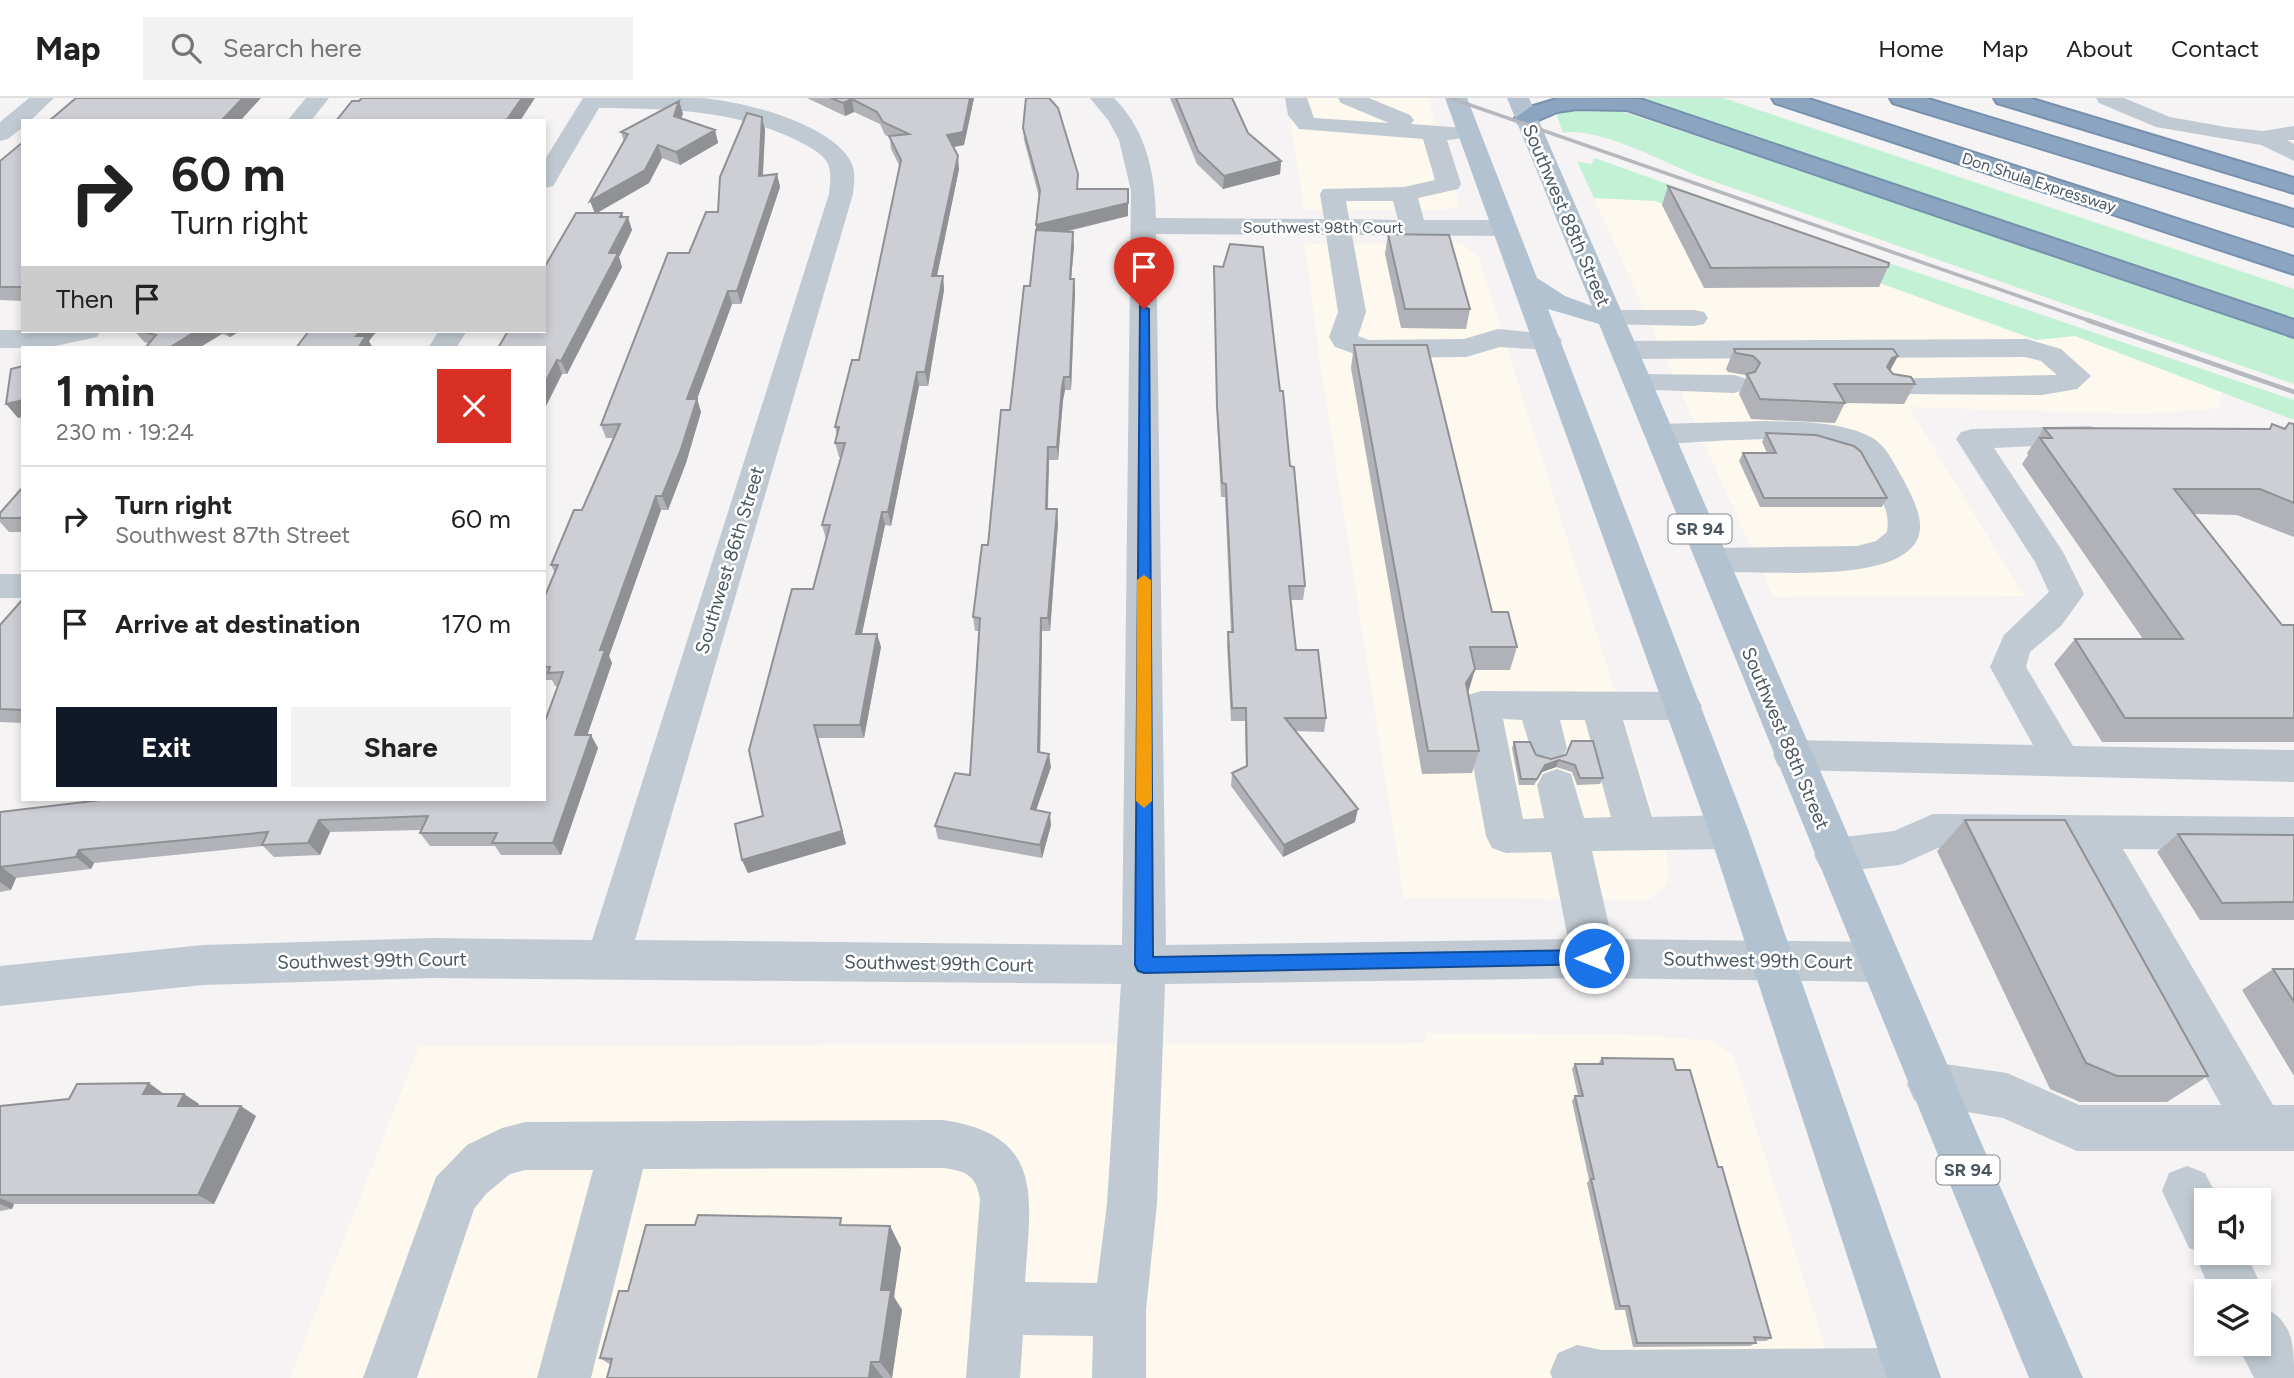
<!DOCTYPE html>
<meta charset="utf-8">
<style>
:root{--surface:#fff;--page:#f2f2f2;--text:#222;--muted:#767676;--line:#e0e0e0;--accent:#111827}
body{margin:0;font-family:Figtree,sans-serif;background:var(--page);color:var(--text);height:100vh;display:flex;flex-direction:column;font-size:26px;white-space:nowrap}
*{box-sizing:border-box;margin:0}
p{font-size:23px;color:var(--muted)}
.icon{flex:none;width:38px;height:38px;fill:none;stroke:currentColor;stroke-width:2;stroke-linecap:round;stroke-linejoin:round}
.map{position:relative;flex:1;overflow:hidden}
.sheet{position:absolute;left:21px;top:248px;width:525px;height:455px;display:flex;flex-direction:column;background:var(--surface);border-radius:0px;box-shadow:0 4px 10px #0003}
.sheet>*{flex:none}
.guide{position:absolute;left:21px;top:21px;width:525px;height:214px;border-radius:0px;box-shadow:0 4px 10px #0003;background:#fff;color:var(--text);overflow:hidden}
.tools{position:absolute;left:2194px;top:1090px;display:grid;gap:14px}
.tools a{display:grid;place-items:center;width:77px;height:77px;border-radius:0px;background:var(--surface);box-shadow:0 4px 10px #0003;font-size:35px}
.pin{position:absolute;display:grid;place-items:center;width:60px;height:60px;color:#fff;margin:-72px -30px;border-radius:50% 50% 50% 0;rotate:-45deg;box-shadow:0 0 7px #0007}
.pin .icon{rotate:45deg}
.me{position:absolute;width:77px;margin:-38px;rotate:270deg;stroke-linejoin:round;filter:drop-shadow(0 0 5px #0008)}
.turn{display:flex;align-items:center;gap:24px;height:147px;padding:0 35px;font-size:32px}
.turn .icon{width:91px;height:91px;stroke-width:2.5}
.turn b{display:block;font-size:49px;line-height:60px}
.then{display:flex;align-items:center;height:66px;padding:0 35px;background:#0003;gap:14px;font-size:26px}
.round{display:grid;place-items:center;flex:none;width:74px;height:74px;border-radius:0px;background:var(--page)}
.overview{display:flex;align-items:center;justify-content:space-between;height:119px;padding:0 35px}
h1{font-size:42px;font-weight:700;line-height:52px}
.button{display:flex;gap:14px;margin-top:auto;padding:14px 35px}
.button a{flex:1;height:80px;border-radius:0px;background:var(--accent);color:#fff;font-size:28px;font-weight:700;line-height:80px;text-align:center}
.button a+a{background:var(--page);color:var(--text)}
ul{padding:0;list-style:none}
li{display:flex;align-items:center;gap:21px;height:105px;padding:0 35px;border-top:2px solid var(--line)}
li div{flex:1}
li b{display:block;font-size:26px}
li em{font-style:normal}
header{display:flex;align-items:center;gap:42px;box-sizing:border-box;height:98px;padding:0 35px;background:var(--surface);border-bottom:2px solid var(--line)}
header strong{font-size:33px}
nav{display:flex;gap:38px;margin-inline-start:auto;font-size:24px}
.search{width:490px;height:63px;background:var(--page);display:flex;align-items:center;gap:18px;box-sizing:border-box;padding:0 24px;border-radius:0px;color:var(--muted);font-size:26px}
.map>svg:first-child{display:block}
.commercial{fill:#fdf9ef}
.green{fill:#c3f1d5}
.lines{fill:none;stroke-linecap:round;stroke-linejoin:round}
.highway-casing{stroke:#7690ad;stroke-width:4}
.minor{fill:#c1cad2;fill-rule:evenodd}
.major{fill:#b3c2d1;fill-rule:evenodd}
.highway{fill:#8ba5c1;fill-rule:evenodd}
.rail-far1{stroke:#b5b8bd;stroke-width:3.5}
.rail{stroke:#b5b8bd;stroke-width:4.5}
.wall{fill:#b0b2b7}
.shaded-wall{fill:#909195}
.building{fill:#cdcfd5;stroke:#909195;stroke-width:2}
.route{fill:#1a73e8;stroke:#114b97;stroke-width:2}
.slow{fill:#f59e0b}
.labels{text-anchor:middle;stroke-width:5;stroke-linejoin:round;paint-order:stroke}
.far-street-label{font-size:16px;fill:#4a5661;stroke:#fff}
.shield{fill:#fff;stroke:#808990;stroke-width:2}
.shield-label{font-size:18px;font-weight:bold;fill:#4a5661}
.street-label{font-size:19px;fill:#4a5661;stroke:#fff}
</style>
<header>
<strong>Map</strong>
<div class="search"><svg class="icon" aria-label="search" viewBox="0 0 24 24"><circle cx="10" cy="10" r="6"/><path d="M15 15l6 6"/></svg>Search here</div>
<nav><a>Home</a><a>Map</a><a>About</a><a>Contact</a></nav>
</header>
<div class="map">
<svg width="2294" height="1280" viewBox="0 0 2294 1280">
<rect width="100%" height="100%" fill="#f5f3f3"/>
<!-- commercial -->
<path class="commercial" d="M1287 0H1428L1460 108 1442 112H1304Z
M1594 100 1655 103 2036 242 2074 238 2222 292 2219 310 2143 316 1909 309 2024 498 1773 499Z
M1462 145 1479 160 1667 759 1669 780 1664 790 1647 802 1404 800 1319 257 1305 146Z
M1426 935 1642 937 1713 943 1726 952 1734 960 1835 1280H290L419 948 1426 945Z"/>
<!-- green -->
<path class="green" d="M1628 0H1723L2294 191V223Z
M1565 10H1608L1621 13 2294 238V286L1701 79C1667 66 1596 27 1563 35L1556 15Z
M1595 60 1868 158 2294 302V322L2075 238 2036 242 1655 103 1594 100 1577 63 1591 66Z"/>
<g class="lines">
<!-- highway casing -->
<g class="highway-casing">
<path id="highway" d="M1560 0 1640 1 2294 222V239L1627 12 1577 11 1557 14 1527 27 1519 25 1515 20 1530 9Z
M1772 0H1806L2294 159V176L1775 5Z
M1890 0H1925L2294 112V128L1893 5Z
M1994 0H2029L2294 80V95L1997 5Z"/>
</g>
<!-- minor -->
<path class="minor" d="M29 0H54L30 23H23V29L8 41 0 43V24Z
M306 0H329L311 23H287Z
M583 0C622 0 662 0 701 0 742 3 831 25 851 64 856 74 854 86 853 96L635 842 1122 847 1131 93 1119 42 1108 22 1090 0H1114C1147 33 1155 76 1156 120L1324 121 1320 96 1323 91 1404 89 1435 82 1423 41 1299 31 1288 17 1285 0H1307L1314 20 1389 25 1341 5 1338 0H1369L1410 17 1414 22 1411 26 1465 30 1469 35 1465 40 1447 42 1461 86 1458 91 1418 100 1424 122H1503L1512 125 1516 130 1512 135 1503 138 1352 137 1366 214 1358 238 1369 242 1464 241 1498 231 1558 237 1562 243 1558 249 1548 252 1500 249 1466 259 1366 260 1335 249 1329 239 1338 214 1326 137 1156 136 1166 847 1568 841 1551 754 1506 755 1492 750 1486 738 1462 607 1468 597 1481 593 1683 594 1696 598 1702 608 1696 618 1683 622H1623L1652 719 1729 717 1743 722 1749 734 1743 746 1729 751 1592 753 1612 841 1880 844 1896 850 1902 864 1896 878 1880 884 1594 880 1165 886 1157 1106 1146 1212V1280H1092L1093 1238 1023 1237 1020 1280H966L980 1101C976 1077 966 1073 943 1070L643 1071 591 1280H537L593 1072H525L510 1076 486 1096 474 1111 417 1280H363L436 1079 467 1047 502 1030 525 1024 943 1022C1047 1037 1030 1102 1025 1184L1097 1185 1107 1106 1121 886 432 880 203 887 0 908V868L203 847 432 840 592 842 829 96C830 86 832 73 827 64 821 54 806 47 796 42 733 11 668 11 599 10L556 83 553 88 544 90V63ZM1346 103H1393L1398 122 1349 121ZM1503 621 1522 622 1534 661 1548 665 1562 661 1567 650 1560 622H1585L1611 719 1584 720 1571 676 1557 671 1543 676 1537 687 1544 720 1523 721Z
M2096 0H2124L2170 19 2226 29 2263 33 2294 28V42H2287L2294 46V63L2261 47 2156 29 2099 5Z
M1611 212H1694L1704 214 1708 220 1704 226 1694 228 1601 226 1597 220 1601 214Z
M0 232 101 233 97 239 46 250H0Z
M439 233H467L456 250H428Z
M2027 241 2061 251 2091 278 2077 291 2042 297 1893 296 1883 293 1878 287 1883 281 2057 277 2041 263 2025 259 1624 261 1614 258 1610 252 1614 246 1624 243Z
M1638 276 1734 277 1744 280 1749 286 1744 292 1734 295 1628 291 1623 285 1628 279Z
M1765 323C1800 324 1839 323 1871 339 1886 347 1895 367 1903 381 1917 408 1935 440 1899 459 1858 482 1761 473 1713 474L1701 470 1696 462 1701 454 1713 450 1857 448 1876 443 1887 434C1890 416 1883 404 1875 389 1868 377 1863 362 1851 354 1815 332 1703 345 1659 346L1648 343 1644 336 1648 329 1659 326Z
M2089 328 2100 331 2104 338 2100 345 1994 350 2063 454 2084 496 2061 528 2030 554 2026 569 2073 648 2294 652V684L1792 672 1778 668 1773 657 1778 646 1792 642 2033 647 1990 569 2004 537 2049 494 2035 464 1956 341 1961 334 1972 331Z
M0 476H23V500H0Z
M1933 716 2294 719V753L2123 751 2273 1007H2294V1053H2077L2003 1020 1931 1008 1914 1002 1907 986 1914 970 1931 964 2007 975 2079 1007H2221L2079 751 1938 750 1900 767 1835 774 1820 769 1814 757 1820 745 1835 740 1894 733Z
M2187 1068 2205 1075 2219 1102H2207V1155H2246L2264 1194 2259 1206V1194H2210L2194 1152 2189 1150 2162 1093 2169 1075Z
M2259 1207C2294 1222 2294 1246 2294 1280H2254L2237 1246H2259Z
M1577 1247 1602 1252 1913 1250 1932 1258 1940 1277 1939 1280H1552L1550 1274 1558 1255Z"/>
<!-- major -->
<path class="major" d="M1445 0H1467L1537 180 1565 198 1592 208 1507 0H1529L2083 1280H2029L1599 226 1548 211 1749 734 1941 1280H1887L1709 734Z"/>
<!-- highway -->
<use href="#highway" class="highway"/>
<!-- rail-far1 -->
<path class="rail-far1" d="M1450 0 2093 224"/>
<!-- rail -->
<path class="rail" d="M2087 222 2294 294"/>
</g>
<!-- wall -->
<path class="wall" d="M807 0H974L964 47 953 49 959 71 937 178H943L944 192 928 288H919L891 428 885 427 862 536H877L881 549 864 640H818L846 746 748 775 742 762 763 718 813 491 826 441 822 427 841 359H839L835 345 837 337 835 329 859 262 900 69 891 51 890 39 885 37 880 26 854 14 845 18Z
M1170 0H1232L1248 35 1281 63 1280 76 1223 91 1197 66Z
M679 3 683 16 681 20 715 32 718 45 680 67 662 60 649 85 597 115 624 119 632 132 619 159 622 169 567 276H562L544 312 594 115 624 44 621 34Z
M762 19 765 32 763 78 777 76 780 89 741 206H732L697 301 701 314 686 365 668 412H661L609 558 612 565 587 637 598 650 561 757H501L495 748H430L420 735 422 732 330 734 320 757 274 759 263 748 94 765 91 771 16 780 11 792 0 794V714L544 702 558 588H555L552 582H544V500L555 475 551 467 582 412 614 340H606L601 327 689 155 718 114Z
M1023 30 1078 91 1128 118 1065 134 1074 148 1071 181H1074L1075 194 1071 292H1065L1063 302 1058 362H1049L1048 411 1058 425 1050 533H1042L1040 654 1051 669 1036 712 1051 727 1042 760 938 741 935 728 970 677 979 533H975L973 519 988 447 1030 188 1039 99 1024 42Z
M23 44V203L0 202V63Z
M1668 88 1888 169 1879 189 1704 190 1662 107Z
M1388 136 1470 211 1466 231 1401 230 1385 156Z
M1214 168 1280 293 1305 488 1303 502H1291L1296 552 1326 620 1324 634 1295 633 1355 724 1283 759 1231 688 1232 675 1246 669 1245 623H1231L1227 548 1228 534H1231L1225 399H1221L1217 321Z
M135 233H240L230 239 222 236 149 246 144 244Z
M1354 247 1492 514 1517 549 1510 572H1475L1468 595 1479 653 1472 675 1422 676 1351 270Z
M1734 251 1890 273 1893 276 1915 286 1904 306 1845 305 1835 325 1751 321 1739 296 1746 279 1745 277 1728 274 1726 271Z
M2289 325 2294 326V439L2237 417 2195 416 2282 527H2294V644H2102L2054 566 2075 541H2143L2022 366 2028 357 2027 355 2044 330 2269 331 2272 326 2283 331Z
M1766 335 1887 400 1882 409H1760L1739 363 1743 355H1767L1762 344Z
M23 389V434H9L0 424V415Z
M23 501V625L0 624V527Z
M1514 644 1536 657 1551 661 1566 657 1603 680 1600 686 1577 687 1572 674 1556 669 1542 674 1534 687H1519L1512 650Z
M1965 722 2208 978 2167 1004H2080L2050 991 1937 753Z
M2178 736 2294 737V822H2200L2157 754Z
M2273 871H2294V978L2242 892Z
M1602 960 1676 972 1718 1069 1771 1240 1766 1243H1755L1756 1245 1750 1248 1633 1249 1625 1212H1615L1587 1085 1589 1082 1572 1003 1575 998H1578L1572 971 1575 966H1598Z
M164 996H184L199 1006 198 1008 256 1018 214 1106H14L12 1111 0 1113V1008Z
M845 1127 890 1128 901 1150 894 1199 902 1212 892 1280H607L611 1267 600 1260 628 1193Z"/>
<!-- shaded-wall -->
<path class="shaded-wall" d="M243 0H261L240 23H221Z
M522 0H535L520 23H506Z
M970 0H974L964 47 948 50 947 37Z
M852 1 854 14 845 18 843 5Z
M679 3 683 16 677 30 674 18Z
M762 19 765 32 762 91 759 78Z
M715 32 718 45 680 67 676 54Z
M658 47 662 60 649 85 595 116 590 103Z
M958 58 959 71 934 192 932 178Z
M1281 63 1280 76 1223 91 1224 78Z
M777 76 780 89 741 206 737 193Z
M1128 91V118L1037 140 1036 127Z
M622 115 625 124 628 119 632 132 619 159 622 169 567 276 561 263Z
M1073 134 1074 148 1070 194V181Z
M943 178 944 192 928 288 925 274Z
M1074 181 1075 194 1071 292 1070 279Z
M728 193 732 206 697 301 701 314 686 365 668 412 662 398 687 301Z
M196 233H219L222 236 199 250H169Z
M226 233H240L230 239Z
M360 233H377L369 243 373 250H358L356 238Z
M1898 258 1887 278 1881 279 1892 260Z
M557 262 562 276 544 312V287Z
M917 274 919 288 891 428 888 414Z
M1064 279 1065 292 1063 302 1058 362 1057 349 1062 289Z
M23 302V319L18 320 6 306Z
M1048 349 1049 362 1047 425 1046 411Z
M656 398 661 412 609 558 612 565 583 650 575 637 600 552Z
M1057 411 1058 425 1050 533 1048 520Z
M882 414 885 427 859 549 856 536Z
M1041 520 1042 533 1040 667 1038 654Z
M877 536 881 549 864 640 860 627Z
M1475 571 1468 594 1466 585Z
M814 627 846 746 748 775 742 762Z
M591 637 598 650 561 757 553 745Z
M1049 656 1051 669 1032 724 1031 711Z
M1559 662 1556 669 1542 674 1534 687 1545 667Z
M1358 711 1355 724 1283 759 1284 747Z
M1050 715 1051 727 1042 760 1040 747Z
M319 722 330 734 320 757 308 745Z
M79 752 94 765 91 771 76 759Z
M0 768 16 780 11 792 0 784Z
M149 985 164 996H143Z
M184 996 199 1006 193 1018 178 1008Z
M241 1008 256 1018 214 1106 198 1097Z
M0 1100 14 1106 12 1111 0 1106Z
M890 1128 901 1150 894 1199 902 1212 892 1280 880 1264 881 1192Z
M871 1264 883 1280H869Z"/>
<!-- building -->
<path class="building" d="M76 0H243L221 23H49Z
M362 0H522L506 23H336L352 3H359Z
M831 0H970L963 34 947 37 958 58 932 178H943L925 274H917L888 414H882L856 536H877L860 627H814L842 733 742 762 735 726 763 718 749 652 792 491H813L830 427H822L845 345H835L839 329H835L852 262H859L901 62 889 38 909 36 883 24 877 14 852 1 843 5Z
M1026 0H1049L1058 10 1078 76 1077 91H1128V105L1036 127 1040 92 1023 30Z
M1176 0H1232L1248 35 1281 63 1224 78 1198 53Z
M679 3 674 18 715 32 676 54 658 47 645 72 590 103 628 36 621 34Z
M747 15 762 19 759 78 777 76 737 193H728L687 301H697L681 351 662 398H656L600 552H605L575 637H591L553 745H492L497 735H420L428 718 319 722 308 745 262 747 268 734 79 752 76 759 0 769V714L101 702H544V626L563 574 548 575 550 569H544V500L558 467H551L574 412H582L620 326 601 327 668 155H689L706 114H718L720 79Z
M23 44V189H0V63Z
M1668 88 1889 165 1888 169 1711 170Z
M576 115H622L620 119H628L609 155H618L561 263 557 262 544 287V250H498L508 233H544V170Z
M1036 132 1073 134 1070 181H1074L1070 279H1064L1062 289 1057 349H1048L1046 411H1057L1048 520H1041L1038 654 1049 656 1031 711 1050 715 1040 747 935 728 955 675 970 677 980 520 973 519 982 447H988L1001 312H1010L1024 188H1030Z
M1388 136 1449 137 1470 211H1405Z
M1230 146 1263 149 1280 293H1283L1290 368 1294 369 1305 488H1289L1296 552H1318L1326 620H1285L1358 711 1284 747 1232 675 1247 668 1246 610H1232L1228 534H1233L1226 386 1222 385 1217 308 1214 168 1223 169Z
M141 233H196L169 250H145L156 237Z
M309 233H360L356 238H366L358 250H296Z
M1354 247H1427L1492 514H1508L1517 549H1470L1475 571 1466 585 1479 653H1428Z
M1734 251H1893L1898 258 1892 260 1887 269 1893 276 1911 279 1915 286H1834L1845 305 1760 301 1747 276 1755 274 1760 265 1753 258 1736 255Z
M23 268V302L6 306 11 271Z
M2289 325 2294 326V405L2260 391H2174L2282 527H2294V620H2125L2075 541H2183L2040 340H2052L2044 330 2270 331 2272 326 2285 331Z
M1766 335 1816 337 1854 348 1861 354 1887 400H1764L1743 355H1776Z
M23 389V420H0V415Z
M23 501V612L0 611V527Z
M1572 643H1593L1603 680H1580L1575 667 1559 662 1545 667 1537 681H1521L1514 644H1530L1536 657 1551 661 1566 657Z
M1965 722H2065L2208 978H2117L2086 965Z
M2178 736 2294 737V804L2222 805Z
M2273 871H2294V904Z
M1602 960 1673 961 1676 972H1690L1718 1069H1722L1771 1240 1754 1239 1756 1245H1637L1629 1208H1620L1591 1081H1594L1575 998H1583L1575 966H1603Z
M149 985 143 996H184L178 1008H241L198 1097H0V1008L69 1001 77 986Z
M698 1117 841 1120 840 1127 890 1128 881 1192H891L880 1264H871L869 1280H607L612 1261 600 1260 619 1193H628L646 1127H695Z"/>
<!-- route -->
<path class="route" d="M1140 208 1149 211 1153 859 1594 852 1600 855 1603 860 1600 866 1144 875 1138 873 1135 867Z"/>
<!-- slow -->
<path class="slow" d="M1144 477 1151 482 1152 703 1144 710 1136 703 1137 482Z"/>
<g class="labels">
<!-- far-street labels -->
<g class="far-street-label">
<text transform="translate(2039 84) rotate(18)" y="6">Don Shula Expressway</text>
<text x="1323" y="135">Southwest 98th Court</text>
</g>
<!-- shield labels -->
<g class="shield">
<rect x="1668.5" y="416.5" width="63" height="29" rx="5"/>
<rect x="1936.5" y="1057.5" width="63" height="29" rx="5"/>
</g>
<g class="shield-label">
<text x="1700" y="437">SR 94</text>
<text x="1968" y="1078">SR 94</text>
</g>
<!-- street labels -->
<g class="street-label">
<text transform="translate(1567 117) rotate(67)" y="7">Southwest 88th Street</text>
<text transform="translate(729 462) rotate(-73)" y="7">Southwest 86th Street</text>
<text transform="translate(1786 640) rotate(67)" y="7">Southwest 88th Street</text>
<text transform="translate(372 862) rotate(-1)" y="7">Southwest 99th Court</text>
<text transform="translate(1758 862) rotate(1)" y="7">Southwest 99th Court</text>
<text transform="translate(939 865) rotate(1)" y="7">Southwest 99th Court</text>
</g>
</g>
</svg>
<div class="tools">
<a><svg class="icon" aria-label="sound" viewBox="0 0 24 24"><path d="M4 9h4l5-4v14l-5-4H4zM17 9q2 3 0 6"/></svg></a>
<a><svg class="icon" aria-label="layers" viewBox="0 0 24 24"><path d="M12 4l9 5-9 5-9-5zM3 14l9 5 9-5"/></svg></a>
</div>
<div class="pin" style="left:1144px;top:211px;background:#d93025"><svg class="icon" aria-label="arrive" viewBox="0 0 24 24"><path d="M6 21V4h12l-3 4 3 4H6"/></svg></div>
<svg class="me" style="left:1594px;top:860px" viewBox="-20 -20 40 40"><circle r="17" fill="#1a73e8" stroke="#fff" stroke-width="3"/><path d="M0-11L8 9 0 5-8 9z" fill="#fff"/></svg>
<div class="guide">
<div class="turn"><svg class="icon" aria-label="right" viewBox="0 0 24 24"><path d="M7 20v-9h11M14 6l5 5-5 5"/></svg><div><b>60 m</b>Turn right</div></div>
<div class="then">Then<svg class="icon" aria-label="arrive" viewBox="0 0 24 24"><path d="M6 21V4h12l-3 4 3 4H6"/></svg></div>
</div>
<section class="sheet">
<div class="overview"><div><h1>1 min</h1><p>230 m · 19:24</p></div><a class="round" style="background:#d93025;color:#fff"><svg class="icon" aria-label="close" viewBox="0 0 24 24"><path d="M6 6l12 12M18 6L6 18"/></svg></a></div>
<ul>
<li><svg class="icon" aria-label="right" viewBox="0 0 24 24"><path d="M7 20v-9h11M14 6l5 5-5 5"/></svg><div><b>Turn right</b><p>Southwest 87th Street</p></div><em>60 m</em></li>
<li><svg class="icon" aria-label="arrive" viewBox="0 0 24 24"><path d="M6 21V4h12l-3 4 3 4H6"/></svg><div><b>Arrive at destination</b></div><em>170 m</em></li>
</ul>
<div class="button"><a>Exit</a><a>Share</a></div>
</section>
</div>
